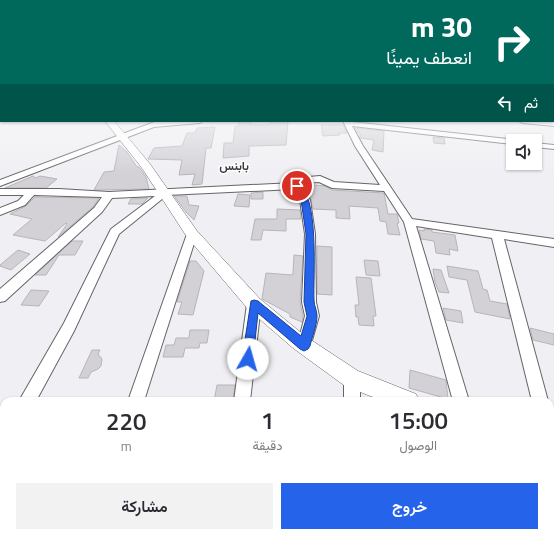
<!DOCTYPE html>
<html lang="ar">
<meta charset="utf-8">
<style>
:root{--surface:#fff;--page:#f2f2f3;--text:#2b2b33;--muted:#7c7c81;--accent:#2563eb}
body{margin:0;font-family:"Titillium Web",Vazirmatn,sans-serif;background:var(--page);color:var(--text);direction:rtl;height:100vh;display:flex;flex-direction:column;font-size:15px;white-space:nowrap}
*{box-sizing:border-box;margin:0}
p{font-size:13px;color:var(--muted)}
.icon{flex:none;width:22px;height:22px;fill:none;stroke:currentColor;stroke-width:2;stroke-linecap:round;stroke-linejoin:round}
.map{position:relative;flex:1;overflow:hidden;direction:ltr}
.panel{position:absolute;left:0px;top:397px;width:554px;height:140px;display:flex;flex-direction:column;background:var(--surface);border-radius:12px 12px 0 0;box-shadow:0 1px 3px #0004;direction:rtl}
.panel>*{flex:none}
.top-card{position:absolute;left:0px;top:0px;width:554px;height:122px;box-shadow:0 1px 3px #0004;direction:rtl;background:#00695c;color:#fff;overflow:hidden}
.tools{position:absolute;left:506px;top:134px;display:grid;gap:8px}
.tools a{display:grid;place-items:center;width:36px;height:36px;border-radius:0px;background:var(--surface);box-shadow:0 1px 3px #0004;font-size:20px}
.pin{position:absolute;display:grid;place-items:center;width:34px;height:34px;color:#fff;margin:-17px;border:2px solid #fff;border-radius:50%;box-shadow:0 1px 4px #0007}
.me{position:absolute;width:44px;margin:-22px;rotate:7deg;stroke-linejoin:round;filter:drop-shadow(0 0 3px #0008)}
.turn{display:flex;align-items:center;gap:14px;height:84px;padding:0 16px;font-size:18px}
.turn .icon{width:52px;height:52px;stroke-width:2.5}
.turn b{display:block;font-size:28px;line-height:34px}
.then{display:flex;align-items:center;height:38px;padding:0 16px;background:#0003;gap:8px;font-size:15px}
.eta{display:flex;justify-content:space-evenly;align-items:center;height:68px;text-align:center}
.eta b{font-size:24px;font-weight:600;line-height:28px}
.cta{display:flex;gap:8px;margin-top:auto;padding:8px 16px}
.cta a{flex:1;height:46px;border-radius:0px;background:var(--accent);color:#fff;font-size:16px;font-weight:600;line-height:46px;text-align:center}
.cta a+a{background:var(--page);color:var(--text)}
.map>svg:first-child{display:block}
.building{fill:#d3d1d6;stroke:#b7b5b9}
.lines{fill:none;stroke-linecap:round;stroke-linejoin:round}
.minor-casing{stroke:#666468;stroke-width:2}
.tertiary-casing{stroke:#666468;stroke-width:1}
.minor{fill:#fff;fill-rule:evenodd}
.tertiary{fill:#fff;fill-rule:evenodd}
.route{fill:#2563eb;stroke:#184099}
.labels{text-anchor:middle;stroke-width:3;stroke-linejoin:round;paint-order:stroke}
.far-quarter-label{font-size:12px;font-weight:bold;fill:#39383b;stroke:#fff}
</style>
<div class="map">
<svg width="554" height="537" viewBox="0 0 554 537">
<rect width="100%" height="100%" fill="#f0eff3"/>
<!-- building -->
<path class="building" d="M239 121H251V125H270V121H288L286 145 249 146V156L223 158 224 143H233L235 126H239Z
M321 125H343L347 133H339L340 135 323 136Z
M215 127 211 148H206L202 184 192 185 195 174 179 175 182 160 148 159 154 148 182 146 187 133H195L197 128Z
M355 128 384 131 383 152 372 150 374 140 360 138V133H358Z
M433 137 444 138 445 144 434 143Z
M119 145 127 152 137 167H139L146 177 149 189 94 190 104 172 114 171Z
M33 176 36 178 40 176 57 179 46 188H5Z
M304 184 325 186 332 190 384 193 388 214H397L399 223H397L400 235 388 234 386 222 380 221 378 208 349 206 350 219 336 218V210L313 209 309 192H307Z
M263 192V199H251V193Z
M238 194 250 195 249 207 234 206Z
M174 196H187L189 205 199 206 194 220 186 212Z
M35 197 99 198 93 207 58 237 67 224 66 223 45 241 13 235 32 219 10 214 26 206Z
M148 198 142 204H128L131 199Z
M277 209 300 210 301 219H286V231L263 230 261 240H251L255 219H277Z
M424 229 432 230V232L455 235 458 251 449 249 450 255 436 253 434 241 421 239 419 230 424 231Z
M72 241H83L75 255H59L46 275H35Z
M317 246 332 247V295L317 294Z
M18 250 30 254 11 270 0 266V265Z
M294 255 303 256 300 302 303 316 302 322 290 317V314L262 299 266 273 292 275 293 273Z
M364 260 378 261 380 276 366 275Z
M190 261H196L204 271 193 315 178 314 182 302H177Z
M447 266 478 271 483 289 487 290 490 301 507 304 510 319 475 312 467 280 449 277Z
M433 269 441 270 449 293 439 292 435 282Z
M356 277 371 278 376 316H373L374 326 359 325 358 317H356L355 305H359Z
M31 290 49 291 39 306 21 305Z
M443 308 461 311 463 323 446 320Z
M530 328 554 334V345L533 340Z
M190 330H209L207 343H200L199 348H185L183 357H163L166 345H174L176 338H189Z
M92 350H100L98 354 102 359 101 366 98 369 91 372 88 378H79Z
M410 370 446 380 448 399 409 388Z
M217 385H235L233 401H214Z"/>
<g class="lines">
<!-- minor casing -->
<g class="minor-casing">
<path id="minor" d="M553 109H554V113H553Z
M157 121H203L200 123 154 127 0 186V180Z
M343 121 516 140 513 141V144L352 126 363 146 412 219 554 239V247L504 239 548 401H532L492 238 416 226 469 401H453L404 222 384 191 332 188 319 182 303 183 302 186 310 200 315 234 316 302 319 316 309 351 304 353 299 351 297 346 305 316 302 302 305 234 300 200 294 189 167 195 119 234 74 331 36 401H19L64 323 111 229 155 196 112 198 102 212 5 301 0 302V289L94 208 102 197 34 195 25 205 0 215V208L18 201 24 195H0V189H59L109 192 294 183 297 178 320 176 334 182 380 185 355 146Z
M519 121 554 122V126L522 123Z
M535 143 554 145V149L535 147Z
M192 230 196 231 197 234 144 401H128L187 234 188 231Z
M254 298 259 300 261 304 250 401H234L247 304 249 300Z
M352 371 358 373 360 379V401H344V379L346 373Z
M4 431V454L0 456V433Z
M550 434 554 436V468L550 467Z
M80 533H102L101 537H79Z
M215 533H237V537H215Z
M344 533H366V537H344Z
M480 533H502L503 537H481Z"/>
</g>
<!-- tertiary casing -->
<g class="tertiary-casing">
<path id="tertiary" d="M105 121H114L150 164 197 231 260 299 305 336 358 371 416 394 419 401H383L345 386 293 348 248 309 187 237 142 168Z
M550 458 554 460V485L550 483Z"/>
</g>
<!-- minor -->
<use href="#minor" class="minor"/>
<!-- tertiary -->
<use href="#tertiary" class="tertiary"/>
</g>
<!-- sky -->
<linearGradient id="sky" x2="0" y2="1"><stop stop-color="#83aeda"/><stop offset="0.57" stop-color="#f8f8fa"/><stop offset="1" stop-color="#f8f8fa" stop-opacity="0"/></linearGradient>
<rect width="554" height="174" fill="url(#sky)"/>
<!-- route -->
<path class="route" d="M297 184C320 193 313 279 314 300 314 306 317 310 317 316 317 325 312 337 310 346L308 349 304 351 300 349 258 313 253 359 252 363 248 365 244 363 242 359 251 301 254 300 258 301 301 336 307 316 304 302 306 234 301 200 294 186Z"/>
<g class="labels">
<!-- far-quarter labels -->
<g class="far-quarter-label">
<text x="234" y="170">بابنس</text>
</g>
</g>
</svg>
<div class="tools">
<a><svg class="icon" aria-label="sound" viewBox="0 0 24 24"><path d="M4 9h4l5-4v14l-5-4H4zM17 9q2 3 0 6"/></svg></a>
</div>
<div class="pin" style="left:297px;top:186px;background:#d93025"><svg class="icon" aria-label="arrive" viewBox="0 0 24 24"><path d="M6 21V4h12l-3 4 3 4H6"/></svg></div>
<svg class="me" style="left:248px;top:359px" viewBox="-20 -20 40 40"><circle r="19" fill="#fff"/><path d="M0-13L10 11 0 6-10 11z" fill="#2563eb"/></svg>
<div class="top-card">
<div class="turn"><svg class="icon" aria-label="right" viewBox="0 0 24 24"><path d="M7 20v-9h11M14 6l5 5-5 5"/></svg><div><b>30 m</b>انعطف يمينًا</div></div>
<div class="then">ثم<svg class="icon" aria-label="left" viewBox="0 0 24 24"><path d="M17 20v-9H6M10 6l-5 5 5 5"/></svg></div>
</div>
<section class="panel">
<div class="eta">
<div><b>15:00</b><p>الوصول</p></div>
<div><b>1</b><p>دقيقة</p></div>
<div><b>220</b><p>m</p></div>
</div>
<div class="cta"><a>خروج</a><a>مشاركة</a></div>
</section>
</div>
